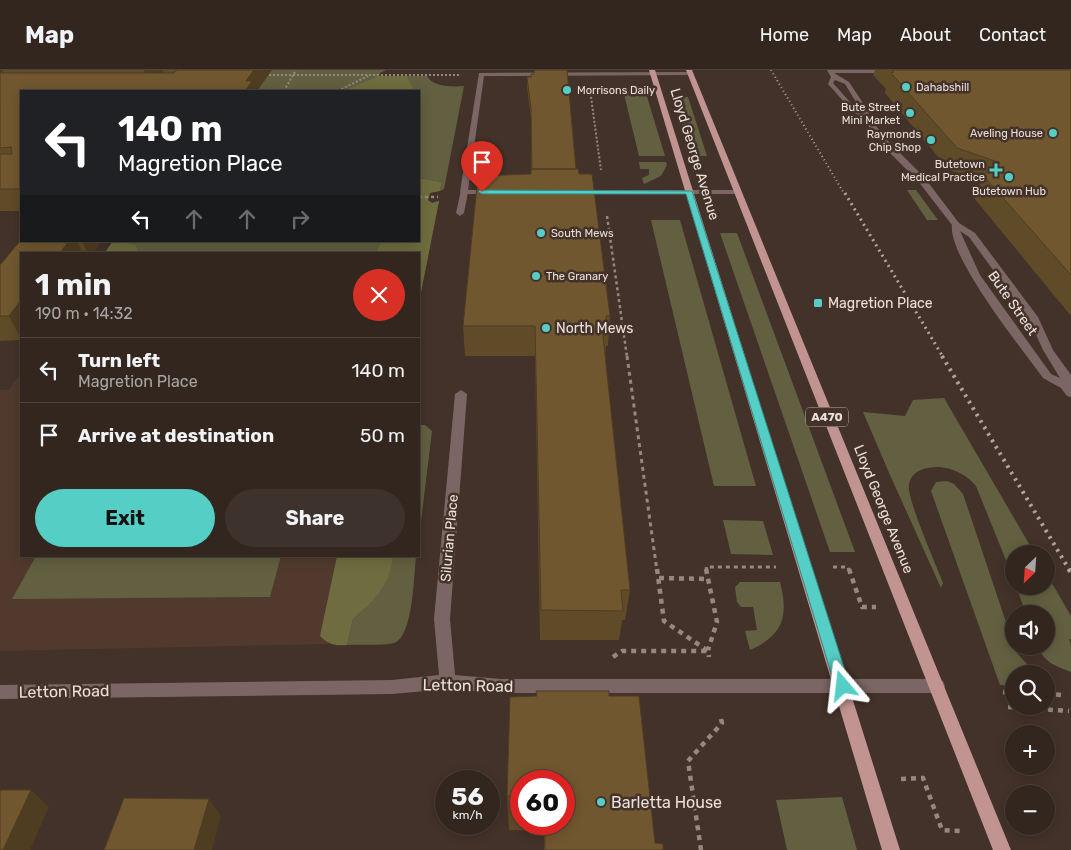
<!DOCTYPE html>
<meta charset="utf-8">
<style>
:root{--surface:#32261f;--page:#3d322c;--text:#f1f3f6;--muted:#a8a5a4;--line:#4d433d;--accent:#55cec5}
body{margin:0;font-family:Rubik,sans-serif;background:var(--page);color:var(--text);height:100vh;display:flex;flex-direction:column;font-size:19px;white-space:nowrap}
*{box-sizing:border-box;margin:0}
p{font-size:16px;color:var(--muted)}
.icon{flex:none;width:28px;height:28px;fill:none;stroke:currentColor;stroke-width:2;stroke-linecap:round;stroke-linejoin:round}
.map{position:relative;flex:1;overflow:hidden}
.side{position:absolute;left:20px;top:182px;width:400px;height:305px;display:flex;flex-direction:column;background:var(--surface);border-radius:0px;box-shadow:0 2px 12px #0003,0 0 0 1px var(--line)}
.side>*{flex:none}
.guide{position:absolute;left:20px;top:20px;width:400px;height:152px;border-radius:0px;box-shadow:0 2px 12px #0003,0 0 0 1px var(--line);background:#202124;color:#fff;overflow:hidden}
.needle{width:32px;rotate:205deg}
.tools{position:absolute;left:1005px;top:475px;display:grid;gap:10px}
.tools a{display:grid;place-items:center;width:50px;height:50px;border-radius:50%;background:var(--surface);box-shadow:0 2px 12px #0003,0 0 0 1px var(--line);font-size:25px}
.speed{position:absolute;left:435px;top:700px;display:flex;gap:10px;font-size:25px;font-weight:700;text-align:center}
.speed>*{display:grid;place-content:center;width:65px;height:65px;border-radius:50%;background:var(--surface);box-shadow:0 2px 12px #0003,0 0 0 1px var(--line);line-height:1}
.speed small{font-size:12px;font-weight:400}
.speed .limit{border:8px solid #d22;background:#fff;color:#111}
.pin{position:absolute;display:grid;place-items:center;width:42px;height:42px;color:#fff;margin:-51px -21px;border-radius:50% 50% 50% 0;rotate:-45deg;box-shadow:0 0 5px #0007}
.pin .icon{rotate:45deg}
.me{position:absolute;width:55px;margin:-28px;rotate:343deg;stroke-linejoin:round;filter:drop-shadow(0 0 4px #0008)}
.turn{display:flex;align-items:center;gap:18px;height:105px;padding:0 15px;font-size:22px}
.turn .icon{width:65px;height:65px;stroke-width:2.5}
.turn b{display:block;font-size:35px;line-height:42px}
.lanes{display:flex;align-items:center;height:48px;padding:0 15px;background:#0003;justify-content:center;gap:25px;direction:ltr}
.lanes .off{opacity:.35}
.round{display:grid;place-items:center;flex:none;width:52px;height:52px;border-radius:26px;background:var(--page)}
.head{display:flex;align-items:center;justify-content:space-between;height:85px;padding:0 15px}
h1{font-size:30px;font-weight:700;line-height:38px}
.primary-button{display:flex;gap:10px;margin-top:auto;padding:10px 15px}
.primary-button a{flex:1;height:58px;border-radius:30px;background:var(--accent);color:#111;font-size:20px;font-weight:700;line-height:58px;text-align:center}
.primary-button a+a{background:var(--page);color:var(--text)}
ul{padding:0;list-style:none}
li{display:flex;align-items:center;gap:15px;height:65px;padding:0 15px;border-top:1px solid var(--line)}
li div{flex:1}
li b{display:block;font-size:19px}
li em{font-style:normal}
header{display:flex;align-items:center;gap:30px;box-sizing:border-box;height:70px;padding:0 25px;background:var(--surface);border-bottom:1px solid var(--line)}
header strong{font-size:24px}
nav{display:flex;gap:28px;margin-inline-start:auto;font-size:18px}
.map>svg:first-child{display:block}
.built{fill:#513a2d}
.green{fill:#626041}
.forest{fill:#6f6d3f}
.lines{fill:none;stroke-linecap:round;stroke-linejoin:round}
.path-far3{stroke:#968880;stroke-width:2;stroke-dasharray:2 2;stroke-linecap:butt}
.path-far2{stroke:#968880;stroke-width:2.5;stroke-dasharray:3 3;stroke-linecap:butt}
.path-far1{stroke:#968880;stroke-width:3;stroke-dasharray:4 4;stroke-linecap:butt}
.path{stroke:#968880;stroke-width:4.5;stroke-dasharray:5 5;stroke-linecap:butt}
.service{fill:#7c6665;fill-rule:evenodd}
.minor{fill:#7c6665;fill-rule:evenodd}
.primary{fill:#c19492;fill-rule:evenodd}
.rail-far3{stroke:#b1a49d;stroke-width:2;stroke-dasharray:1 3;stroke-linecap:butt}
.rail-far2{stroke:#b1a49d;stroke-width:3;stroke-dasharray:2 4;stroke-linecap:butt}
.rail-far1{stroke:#b1a49d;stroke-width:4;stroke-dasharray:2.5 5;stroke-linecap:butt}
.rail{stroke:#b1a49d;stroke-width:5;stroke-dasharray:3 6;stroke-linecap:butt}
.wall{fill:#604b28;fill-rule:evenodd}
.shaded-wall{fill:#4e3d21}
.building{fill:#70572f;stroke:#4e3d21}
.route{fill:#55cec5;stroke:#378680}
.poi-dot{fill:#55cec5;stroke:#433229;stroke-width:2}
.labels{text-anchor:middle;stroke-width:5;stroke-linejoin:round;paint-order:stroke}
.far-poi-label{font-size:11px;fill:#ebe0da;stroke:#433229;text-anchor:start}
.shield{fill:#433229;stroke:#b9aca5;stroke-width:1}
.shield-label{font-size:12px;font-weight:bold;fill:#ebe0da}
.street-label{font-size:14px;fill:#ebe0da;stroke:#433229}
.poi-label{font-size:14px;fill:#ebe0da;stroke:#433229;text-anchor:start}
.near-street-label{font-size:16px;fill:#ebe0da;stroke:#433229}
.near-poi-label{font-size:16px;fill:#ebe0da;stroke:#433229;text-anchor:start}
</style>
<header>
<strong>Map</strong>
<nav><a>Home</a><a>Map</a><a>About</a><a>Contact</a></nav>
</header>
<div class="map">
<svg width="1071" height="780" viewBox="0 0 1071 780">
<rect width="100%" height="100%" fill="#433229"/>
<!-- built -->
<path class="built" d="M21 302V486H347L328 574 0 581V320H9Z"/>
<!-- green -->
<path class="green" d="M242 0H386L380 3 374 21H203Z
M404 6H427C433 17 452 17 464 16L444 119 440 121 442 112 419 108V21H414Z
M623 20H645L665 86H639Z
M688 27 707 86H693L673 28Z
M639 92H666L667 95 661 106 644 114 642 108 649 105V99H640Z
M419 118 430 122 428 131 432 133 439 131 419 232V184H104L113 171H419Z
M907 120H916L938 150H927Z
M651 150H680L756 416H714Z
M720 163H737L855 482H830Z
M944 328 1035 484H1014V510L976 416C967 405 953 398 939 397 926 397 911 400 909 415 906 427 937 497 943 513L941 518 890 405 863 342 905 346 913 330Z
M419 355H425L432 361 419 468Z
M947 411 954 414 963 424 1016 582 1036 604H1014V616L1000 615 931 421 936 412Z
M723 450 763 451 773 485 731 484Z
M36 486H281L270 527 12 529Z
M393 486H416C414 504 413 568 394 573 380 576 362 574 347 575L353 549C371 535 391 510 393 486Z
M1046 503 1071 546V569H1069L1071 575V602C1056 596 1044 593 1038 576H1046V544H1026L1016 516H1046Z
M740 512H780C789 547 783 565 750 580L745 561 757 560 753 537H741L737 532 735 517Z
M842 727 857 780H787L776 730Z"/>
<!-- forest -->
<path class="forest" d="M379 6H407L414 21H344Z
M419 108 442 112 440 121 430 123 428 130 432 133 439 131 419 232V184H375L382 171H419Z
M113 171 136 175 138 184H104Z
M337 486H393C391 513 373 533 353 549L347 575C335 576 329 575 320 566Z"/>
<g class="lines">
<!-- path-far3 -->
<path class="path-far3" d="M265 5H459
M284 21 296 0
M338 21 368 6
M591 27 601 100"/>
<!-- path-far2 -->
<path class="path-far2" d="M419 127H438
M607 146 627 287"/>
<!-- path-far1 -->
<path class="path-far1" d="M627 286 657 501
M833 497H848L849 501
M707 501 706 497H776"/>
<!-- path -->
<path class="path" d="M657 499 664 551 708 581 709 587
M706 499 717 552 708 580
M849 499 862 537H876
M659 508 708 509
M613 587 622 581H707
M1003 622 1014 623
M1046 624 1063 625
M1008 637 1069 641
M901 709 923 708 942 760 962 761
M701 780 688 691 722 653 720 645"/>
<!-- service -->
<path class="service" d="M461 120 468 122 464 143 460 146 456 143Z"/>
<!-- minor -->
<path class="minor" d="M827 0H894L892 3H834L849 12 869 42 868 46 889 72 924 107 959 153 975 163 1038 247 1053 280 1071 305V327L1067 326 1061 318 1043 308C1022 279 948 187 952 155L918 111 883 76 862 47 853 42 828 14 831 7ZM835 10 845 14 862 42 857 40 833 13ZM960 161 969 167 1029 249 1043 280 1060 308 1051 304 980 205Z
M691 2 693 5 484 6 468 120H493L497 122 493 124H464L460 122 479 3Z
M575 120H738L742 122 738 124H575Z
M461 320 467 324 450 549 455 605 501 609H937L943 611 945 616 943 621 937 623H501L448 619 392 624 0 629V615L392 610 439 605 434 549 455 324Z"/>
<!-- primary -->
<path class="primary" d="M649 0H655L900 780H882Z
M686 0H692L1011 780H993Z"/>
<!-- rail-far3 -->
<path class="rail-far3" d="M771 0 845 125"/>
<!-- rail-far2 -->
<path class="rail-far2" d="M845 123 943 287"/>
<!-- rail-far1 -->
<path class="rail-far1" d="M942 286 1070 501"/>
<!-- rail -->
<path class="rail" d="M1069 499 1071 502"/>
</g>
<!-- wall -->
<path class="wall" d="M0 0H272L257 21H21V141H0Z
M875 0H1071V246L974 128 981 111 949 100 885 23 886 19 873 5Z
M527 7H531L579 104 610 246 608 276H606L605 286 630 520 625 550H622L619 570H540L535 286H465L463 256 531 104V48L527 17Z
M21 171H101L92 184H21V270L0 271V195Z
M536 621 609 626 655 773 663 780H544V761L509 760 507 726 536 626ZM521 711H564V754H521Z"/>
<!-- shaded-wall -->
<path class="shaded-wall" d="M0 0H2L9 15 0 10Z
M144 0H163L165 6 149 15Z
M254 0H272L257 21H245L246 11Z
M69 171H77L83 184H59Z
M82 171H101L92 184H88Z
M21 230V269L9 246Z
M31 720 49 737 30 780H3Z
M209 729 221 746 212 780H194Z"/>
<!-- building -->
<path class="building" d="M177 0H254L246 11H252L245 21H21V119H0V84H12L11 77 0 78V3H174Z
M534 0H567L576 99H532L531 38 527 7H531V4H534Z
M892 0H1071V205L983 105 998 92 957 78 891 3 894 2Z
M531 99H578L579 104H592L610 246H606L607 256H602L630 520H621L623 541 541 540 535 256H463L478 106 531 104Z
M21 170V171H69L59 184H21V230L9 246H0V195Z
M536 621H609V626H639L655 773 663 774V780H545V754H564V711H521V727L507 726 510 627 537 626Z
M0 720H31L3 780H0Z
M124 728 209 729 194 780H104Z"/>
<!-- route -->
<path class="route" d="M479 120 692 121 850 616 848 621 843 623 837 621 835 616 686 124H482L478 122Z"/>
<!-- markers -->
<g class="poi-dot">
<circle cx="906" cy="17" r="5"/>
<circle cx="567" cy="20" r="5"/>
<circle cx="910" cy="43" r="5"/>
<circle cx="1053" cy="63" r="5"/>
<circle cx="931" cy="70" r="5"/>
<path d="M993.5 92.5h5v5h5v5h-5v5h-5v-5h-5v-5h5z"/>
<circle cx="1009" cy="107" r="5"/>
<circle cx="541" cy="163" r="5"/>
<circle cx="536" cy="206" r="5"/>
<rect x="813" y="228" width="10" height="10" rx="2.5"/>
<circle cx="546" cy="258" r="5"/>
<circle cx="601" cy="732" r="5"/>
</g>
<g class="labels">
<!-- far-poi labels -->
<g class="far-poi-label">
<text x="916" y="21">Dahabshill</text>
<text x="577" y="24">Morrisons Daily</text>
<text x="900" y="41" text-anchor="end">Bute Street<tspan x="900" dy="13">Mini Market</tspan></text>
<text x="1043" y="67" text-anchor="end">Aveling House</text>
<text x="921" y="68" text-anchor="end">Raymonds<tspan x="921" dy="13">Chip Shop</tspan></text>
<text x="985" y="98" text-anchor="end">Butetown<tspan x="985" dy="13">Medical Practice</tspan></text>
<text x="1009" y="125" text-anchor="middle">Butetown Hub</text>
<text x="551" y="167">South Mews</text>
<text x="546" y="210">The Granary</text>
</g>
<!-- shield labels -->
<rect class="shield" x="806" y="337.5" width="42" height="19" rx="4"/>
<g class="shield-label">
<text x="827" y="351">A470</text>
</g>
<!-- street labels -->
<g class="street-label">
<text transform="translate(695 84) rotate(73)" y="5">Lloyd George Avenue</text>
<text transform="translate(1013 233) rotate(55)" y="5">Bute Street</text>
<text transform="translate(884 439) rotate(68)" y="5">Lloyd George Avenue</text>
<text transform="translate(449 468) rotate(-85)" y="5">Silurian Place</text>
</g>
<!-- poi labels -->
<g class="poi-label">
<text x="828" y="238">Magretion Place</text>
<text x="556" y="263">North Mews</text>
</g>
<!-- near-street labels -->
<g class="near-street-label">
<text transform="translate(468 615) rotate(1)" y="6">Letton Road</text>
<text transform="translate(64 621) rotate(-1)" y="6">Letton Road</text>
</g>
<!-- near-poi labels -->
<g class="near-poi-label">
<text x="611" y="738">Barletta House</text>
</g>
</g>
</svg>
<div class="tools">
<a><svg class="needle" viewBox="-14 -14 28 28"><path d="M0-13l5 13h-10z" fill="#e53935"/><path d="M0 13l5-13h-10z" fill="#a8a5a4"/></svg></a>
<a><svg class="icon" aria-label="sound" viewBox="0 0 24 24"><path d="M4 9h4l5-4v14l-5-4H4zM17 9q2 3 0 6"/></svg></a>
<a><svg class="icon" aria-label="search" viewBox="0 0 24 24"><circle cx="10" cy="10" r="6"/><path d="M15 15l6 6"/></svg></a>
<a>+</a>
<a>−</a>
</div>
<div class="speed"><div>56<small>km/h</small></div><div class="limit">60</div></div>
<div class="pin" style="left:482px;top:122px;background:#d93025"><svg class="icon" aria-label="arrive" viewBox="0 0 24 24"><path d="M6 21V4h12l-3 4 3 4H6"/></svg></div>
<svg class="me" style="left:843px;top:616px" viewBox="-20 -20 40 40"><path d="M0-17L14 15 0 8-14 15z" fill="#55cec5" stroke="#fff" stroke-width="4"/></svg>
<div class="guide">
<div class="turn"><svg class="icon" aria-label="left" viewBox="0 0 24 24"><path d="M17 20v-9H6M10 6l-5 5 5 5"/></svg><div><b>140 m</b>Magretion Place</div></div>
<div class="lanes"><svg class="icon" aria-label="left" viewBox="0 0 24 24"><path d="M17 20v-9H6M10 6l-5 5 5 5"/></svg><svg class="icon off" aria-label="ahead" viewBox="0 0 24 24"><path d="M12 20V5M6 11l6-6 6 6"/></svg><svg class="icon off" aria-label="ahead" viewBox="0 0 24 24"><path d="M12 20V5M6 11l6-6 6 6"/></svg><svg class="icon off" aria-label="right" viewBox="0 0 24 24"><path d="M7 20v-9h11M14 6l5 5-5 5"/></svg></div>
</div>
<section class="side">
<div class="head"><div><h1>1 min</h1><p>190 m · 14:32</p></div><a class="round" style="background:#d93025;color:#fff"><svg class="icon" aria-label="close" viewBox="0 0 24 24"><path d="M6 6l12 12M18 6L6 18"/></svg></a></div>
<ul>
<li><svg class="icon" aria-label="left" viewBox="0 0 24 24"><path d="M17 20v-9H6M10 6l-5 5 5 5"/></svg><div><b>Turn left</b><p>Magretion Place</p></div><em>140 m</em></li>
<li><svg class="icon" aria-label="arrive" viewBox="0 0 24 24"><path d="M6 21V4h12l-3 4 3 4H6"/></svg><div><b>Arrive at destination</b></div><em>50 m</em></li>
</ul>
<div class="primary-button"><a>Exit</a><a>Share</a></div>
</section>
</div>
